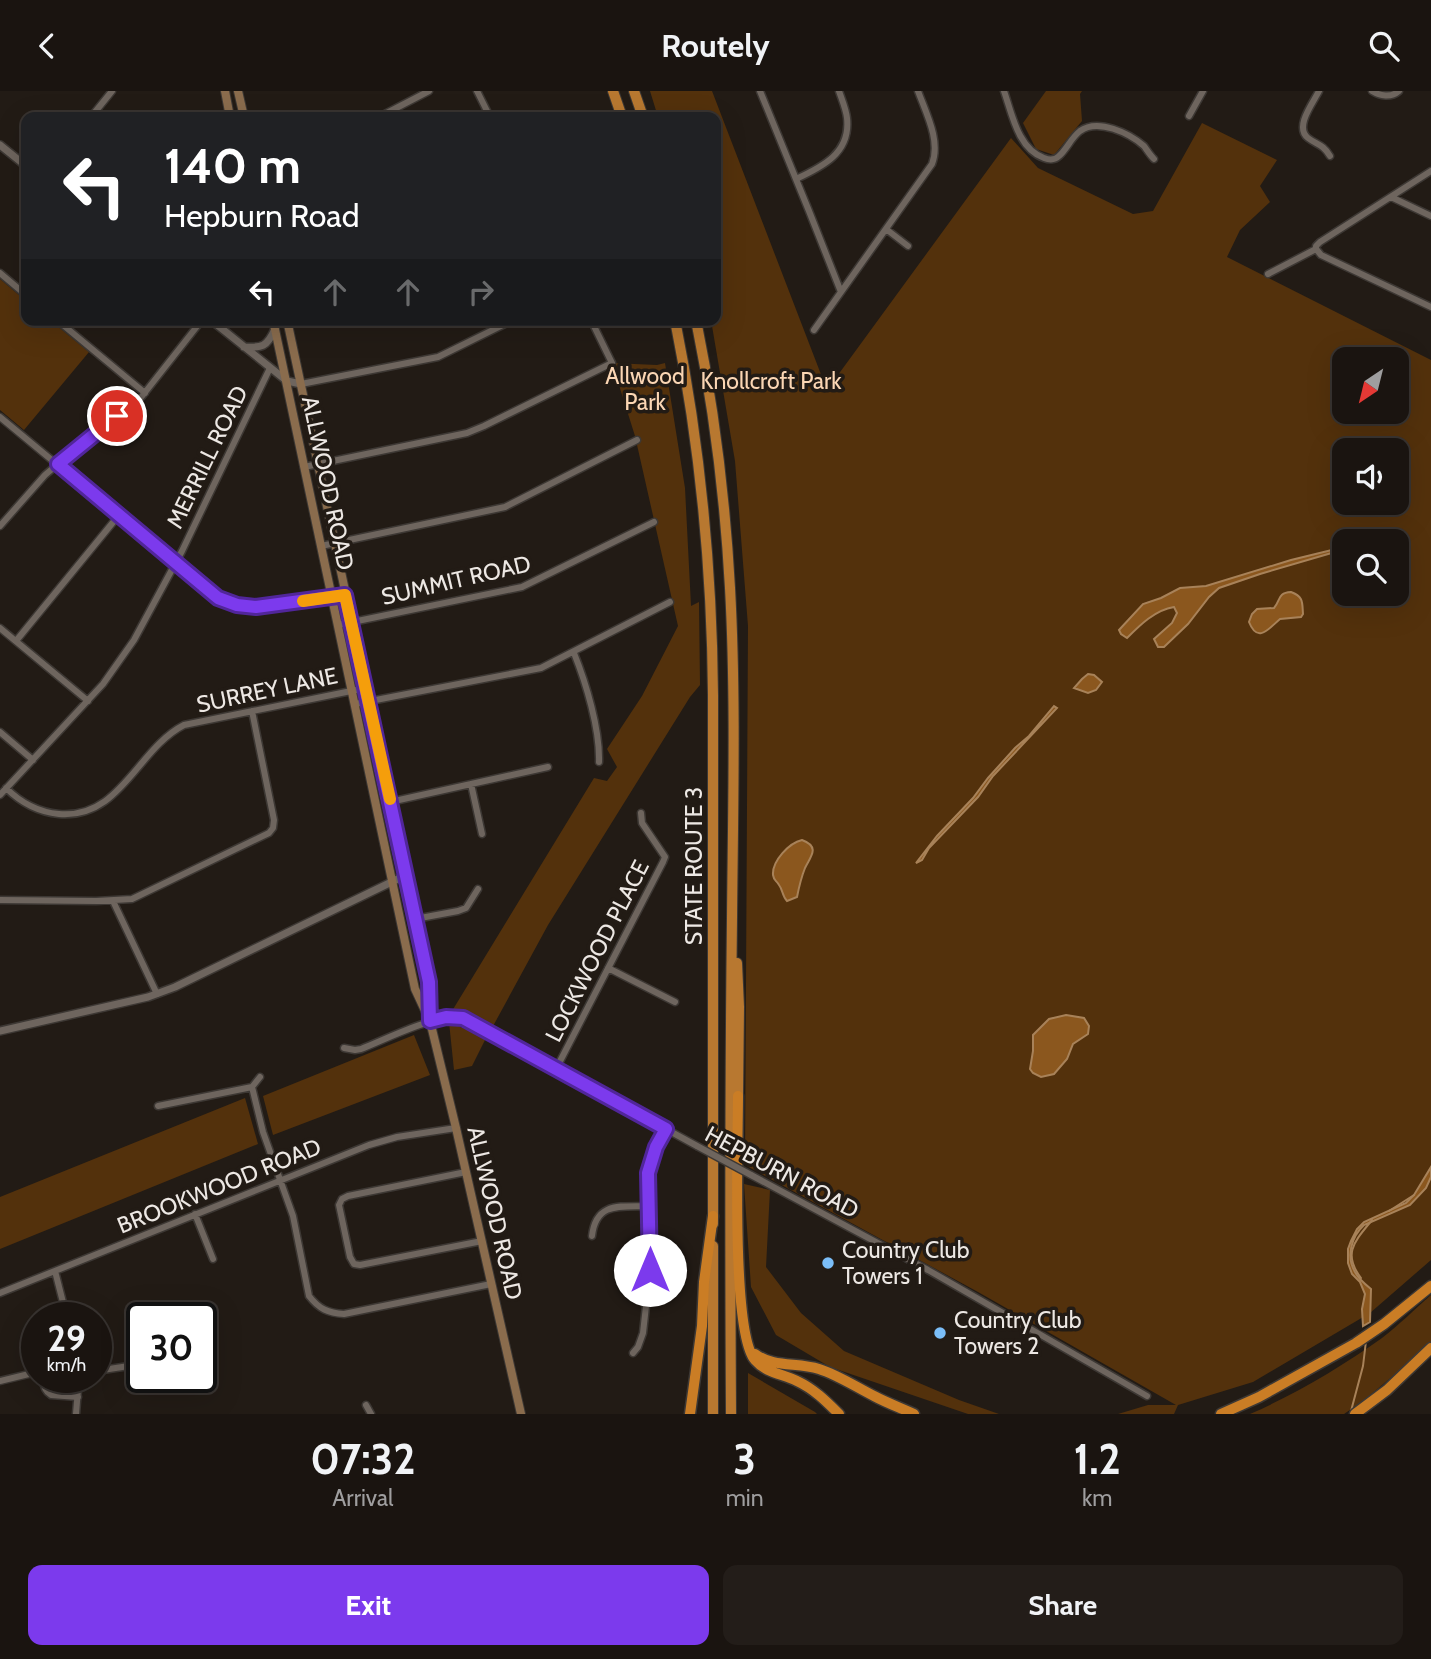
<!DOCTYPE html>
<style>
:root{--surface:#1a1410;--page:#231d19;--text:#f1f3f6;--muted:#9f9e9f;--line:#383330;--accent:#7c3aed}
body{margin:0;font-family:Cabin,sans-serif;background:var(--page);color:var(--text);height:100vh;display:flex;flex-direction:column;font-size:26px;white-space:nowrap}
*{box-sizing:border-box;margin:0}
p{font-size:23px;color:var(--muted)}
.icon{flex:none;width:38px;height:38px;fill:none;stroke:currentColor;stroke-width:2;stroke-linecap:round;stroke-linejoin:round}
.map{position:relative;height:1323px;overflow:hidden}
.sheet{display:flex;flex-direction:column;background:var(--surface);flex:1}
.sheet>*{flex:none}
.hud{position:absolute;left:21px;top:21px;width:700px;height:214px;border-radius:14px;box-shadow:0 7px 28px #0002,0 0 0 2px var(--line);background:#202124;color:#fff;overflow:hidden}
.needle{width:46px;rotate:215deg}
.tools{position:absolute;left:1332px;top:256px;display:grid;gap:14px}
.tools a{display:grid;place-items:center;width:77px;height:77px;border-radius:14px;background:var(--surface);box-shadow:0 7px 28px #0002,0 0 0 2px var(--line);font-size:35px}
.speed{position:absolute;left:21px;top:1211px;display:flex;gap:14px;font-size:35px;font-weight:700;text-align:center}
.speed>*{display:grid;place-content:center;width:91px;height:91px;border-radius:50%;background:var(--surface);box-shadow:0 7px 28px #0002,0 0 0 2px var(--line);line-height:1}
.speed small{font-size:18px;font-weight:400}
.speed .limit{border:4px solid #111;border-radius:10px;background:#fff;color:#111}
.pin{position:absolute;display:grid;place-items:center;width:60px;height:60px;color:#fff;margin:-30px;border:4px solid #fff;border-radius:50%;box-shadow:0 2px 7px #0007}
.me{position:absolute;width:77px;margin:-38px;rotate:0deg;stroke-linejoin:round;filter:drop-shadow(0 0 5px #0008)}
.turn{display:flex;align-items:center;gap:24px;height:147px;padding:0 28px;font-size:32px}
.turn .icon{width:91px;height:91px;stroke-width:2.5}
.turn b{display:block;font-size:49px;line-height:60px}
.lanes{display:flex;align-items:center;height:66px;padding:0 28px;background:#0003;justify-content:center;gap:35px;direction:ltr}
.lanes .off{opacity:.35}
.eta{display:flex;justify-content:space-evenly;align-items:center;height:119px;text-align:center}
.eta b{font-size:42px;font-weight:700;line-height:49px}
.cta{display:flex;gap:14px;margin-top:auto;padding:14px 28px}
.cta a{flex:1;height:80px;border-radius:14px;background:var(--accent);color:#fff;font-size:28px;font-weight:700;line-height:80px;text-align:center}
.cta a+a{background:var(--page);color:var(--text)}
header{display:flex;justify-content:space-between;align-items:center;height:91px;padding:0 28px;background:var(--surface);font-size:32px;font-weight:700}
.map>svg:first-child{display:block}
.green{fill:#53310c;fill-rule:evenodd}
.water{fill:#8b571e;stroke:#a88259;stroke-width:2}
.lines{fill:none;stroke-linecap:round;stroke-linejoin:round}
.stream{stroke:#a88259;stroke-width:2}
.minor-casing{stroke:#3d3834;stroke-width:9}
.tertiary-casing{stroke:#3d3834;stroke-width:10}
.secondary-casing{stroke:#3d3834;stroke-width:10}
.trunk-casing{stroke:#3d3834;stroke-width:12}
.motorway-casing{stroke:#3d3834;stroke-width:13}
.minor{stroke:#6e655e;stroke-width:6}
.tertiary{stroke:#6e655e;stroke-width:7}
.secondary{stroke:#8a6c4d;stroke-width:8}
.trunk{stroke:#b87830;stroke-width:10}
.motorway{stroke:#ca7d25;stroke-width:10}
.minor-bridge-casing{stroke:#3d3834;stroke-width:9;stroke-linecap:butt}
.minor-bridge{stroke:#6e655e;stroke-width:6}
.route-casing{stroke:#51269a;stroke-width:18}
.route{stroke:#7c3aed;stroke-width:12}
.slow{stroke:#f59e0b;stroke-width:12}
.poi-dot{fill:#7bbef8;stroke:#221b15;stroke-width:2.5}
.labels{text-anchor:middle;stroke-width:7;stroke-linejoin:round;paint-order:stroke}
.park-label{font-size:23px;fill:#fbd6b4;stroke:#221b15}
.street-label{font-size:23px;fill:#ede8e4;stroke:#221b15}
.poi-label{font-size:23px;fill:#ede8e4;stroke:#221b15;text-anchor:start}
</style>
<header><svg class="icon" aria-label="back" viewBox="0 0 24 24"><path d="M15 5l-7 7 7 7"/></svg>Routely<svg class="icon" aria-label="search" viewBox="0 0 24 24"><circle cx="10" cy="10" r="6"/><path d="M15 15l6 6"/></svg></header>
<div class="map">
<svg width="1431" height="1323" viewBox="0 0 1431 1323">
<rect width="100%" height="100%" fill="#221b15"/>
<!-- green -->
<path class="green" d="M650 0H712L827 299 1011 47 1038 77 1133 123 1153 120 1202 32 1277 69 1260 95 1270 111 1240 139 1227 166 1431 269V1169L1370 1222 1253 1291 1178 1314 1174 1323H1118L1148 1314H1176L978 1201 745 1074 748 535 735 370 711 229H716V26H658ZM1344 268H1396V320H1344ZM1344 359H1396V411H1344ZM1344 450H1396V502H1344Z
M1046 0H1082L1080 3 1082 30 1054 64 1036 58 1023 32Z
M0 188 26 210V229H50L89 261 24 339 0 319Z
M612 272 657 274 665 272 685 397 691 515 699 511 700 594 690 606 548 834 492 937 452 920 594 687 607 690 617 676 607 658 642 605 678 535 635 345Z
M449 931 486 947 472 975 454 979Z
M414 944 430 984 273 1044 263 1005Z
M245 1007 258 1053 0 1158V1106Z
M744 1093 770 1099 766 1176 801 1222 844 1260 959 1309 999 1323H968L830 1276 776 1244 751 1196Z
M1431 1204V1253L1363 1310 1344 1323H1250C1296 1303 1341 1276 1382 1247 1399 1234 1415 1218 1431 1204Z
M748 1282 815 1321 817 1323H748Z"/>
<!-- water -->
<path class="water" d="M1344 456V458L1335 461 1260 483 1219 497 1209 506 1188 533 1164 556H1158L1154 548 1172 532 1177 522 1174 516C1155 519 1140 534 1127 547L1121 543 1119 539 1143 513 1161 507 1180 497 1206 495 1291 469Z
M1291 501C1304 506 1302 511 1303 523L1301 526 1280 528C1270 536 1258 554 1249 531L1252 523 1257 518 1274 517C1281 509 1277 502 1291 501Z
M1088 583 1094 584 1102 591 1096 599 1088 602 1074 597 1082 588Z
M1054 615 1057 617 993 685 978 706 929 757 922 769 916 772 937 745 973 707 988 687 1015 657 1029 645Z
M802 749C821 756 810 766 805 777 801 787 799 796 797 806L787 810C782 805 783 799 779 794 776 789 774 790 773 784 772 770 789 752 802 749Z
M1066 924 1084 927 1089 935 1088 943 1073 953 1067 968 1054 983 1041 986 1033 982 1030 978 1033 960V944L1049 928Z
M1431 1076V1086L1426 1097 1410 1114 1364 1134C1351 1146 1346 1166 1355 1181 1358 1187 1366 1194 1371 1198L1370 1231 1363 1235 1362 1218 1365 1203 1360 1191 1352 1183 1348 1172V1158L1351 1150 1357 1138 1364 1131 1406 1112 1414 1104Z"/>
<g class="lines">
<!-- stream -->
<path class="stream" d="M1389 1120 1414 1104
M1361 1187C1342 1162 1355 1150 1372 1129
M1351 1320 1363 1275 1366 1250"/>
<!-- minor casing -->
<g class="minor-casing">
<path id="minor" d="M477 0 490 26
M760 0 809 120 841 201
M1004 0C1012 23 1018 58 1044 67 1049 69 1055 69 1059 65 1067 58 1071 47 1080 40 1098 27 1129 42 1144 55 1147 59 1150 64 1154 68
M1319 0C1313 12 1294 36 1308 47 1317 54 1323 53 1330 65
M1372 0C1380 5 1391 7 1399 0
M1189 25 1203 0
M91 26 112 0
M379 26 429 0
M558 26 563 24
M796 88C822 76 851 62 847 27 846 18 842 9 839 0
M1391 106 1431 125
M886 138 908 155
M1316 158 1321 164 1431 216
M0 182 26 204
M1268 183 1316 158V155L1320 151 1431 80
M57 229 145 302
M814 239 932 73C941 50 926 22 918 0
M301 293 438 266 513 229
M0 326 218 507 237 514 256 516 345 504
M304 376 467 342 484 335 612 272 591 229
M0 435 45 384 94 342 139 309 202 229
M321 455 505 416 637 349
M338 534 522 496 654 431
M0 537 88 610
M16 550 119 424
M574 562C586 592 600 638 599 671
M355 613 541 577 670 511
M0 641 33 669
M471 693 482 743
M6 697C21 712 38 721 59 723 121 728 137 658 184 634L366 597
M0 704 103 593 134 549 182 460 270 277
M390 711 548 676
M0 809 96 810 132 808 269 742 273 737 274 729 252 620
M113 810 157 903
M415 828 458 820 466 817 478 798
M608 877 675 911
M344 957 355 959 361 958C389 947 434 923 463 927L697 1055
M556 978 663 771 665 766 642 732 641 722
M260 986 252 996 263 1041 293 1125 309 1205C319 1218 328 1222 344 1223L491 1193
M158 1015 252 996
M466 1081 348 1105 342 1108 339 1114 350 1166 354 1173 360 1174 482 1150
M751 1084 928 1179 1147 1305
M195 1123 213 1168
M592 1145C596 1110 621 1116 649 1115
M55 1180 67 1227
M0 1202 369 1054 397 1046 456 1037
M633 1262 638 1256 643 1242 650 1179 648 1082 656 1056 666 1038
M96 1280 142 1273
M42 1286C44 1294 44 1300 51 1304L78 1306
M0 1290 37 1281
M366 1314 371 1323
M76 1323 79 1286"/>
</g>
<!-- tertiary casing -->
<g class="tertiary-casing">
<path id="tertiary" d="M0 54 26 75
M211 229 287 290 301 293
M244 256C262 257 267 256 275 238
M0 940 148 906 175 896 406 784"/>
</g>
<!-- secondary casing -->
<g class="secondary-casing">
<path id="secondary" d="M225 0 230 26
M238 0 244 26
M273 229 415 898 428 926
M287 229 429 891 430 930 456 1037 521 1323"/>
</g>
<!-- trunk casing -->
<g class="trunk-casing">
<path id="trunk" d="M613 0 622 26
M634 0 643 26
M675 229C700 353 712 478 713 604V1133
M696 229C714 317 725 407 730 497 736 607 733 717 732 827 730 992 730 1158 731 1323
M737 872 739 916 738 1005
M713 1323V1155"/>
</g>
<!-- motorway casing -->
<g class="motorway-casing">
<path id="motorway" d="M738 1005C738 1049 731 1242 755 1269 766 1282 783 1283 797 1290 814 1298 826 1310 839 1323
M755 1263C774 1277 797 1271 819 1278 838 1284 856 1296 874 1305 887 1312 901 1317 914 1323
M690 1323 702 1235 704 1191 713 1125
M1221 1323 1259 1306 1356 1252 1384 1233 1431 1195
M1355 1323 1387 1299 1431 1257"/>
</g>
<!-- minor -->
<use href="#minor" class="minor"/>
<!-- tertiary -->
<use href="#tertiary" class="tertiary"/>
<!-- secondary -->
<use href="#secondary" class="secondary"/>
<!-- trunk -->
<use href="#trunk" class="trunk"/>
<!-- motorway -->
<use href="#motorway" class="motorway"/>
<!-- minor-bridge casing -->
<g class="minor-bridge-casing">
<path id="minor-bridge" d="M697 1055 751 1084"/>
</g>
<!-- minor-bridge -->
<use href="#minor-bridge" class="minor-bridge"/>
</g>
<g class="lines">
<!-- route casing -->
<g class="route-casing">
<path id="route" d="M117 325 58 373 218 507 237 514 256 516 345 504 429 891 430 930 446 926 463 927 666 1038 656 1056 648 1082 650 1179"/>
</g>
<!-- route -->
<use href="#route" class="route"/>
<!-- slow -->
<path class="slow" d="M303 510 345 504 390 708"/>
</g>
<!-- markers -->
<g class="poi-dot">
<circle cx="828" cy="1172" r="7"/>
<circle cx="940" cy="1242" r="7"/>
</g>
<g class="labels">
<!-- park labels -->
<g class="park-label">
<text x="645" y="293">Allwood<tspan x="645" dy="26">Park</tspan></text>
<text x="771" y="298">Knollcroft Park</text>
</g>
<!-- street labels -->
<g class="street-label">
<text transform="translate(207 366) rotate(-64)" y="8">MERRILL ROAD</text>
<text transform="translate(328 392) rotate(78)" y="8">ALLWOOD ROAD</text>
<text transform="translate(456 489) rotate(-13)" y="8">SUMMIT ROAD</text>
<text transform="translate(267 599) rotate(-12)" y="8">SURREY LANE</text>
<text transform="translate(694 775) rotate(-90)" y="8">STATE ROUTE 3</text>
<text transform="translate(597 860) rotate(-63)" y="8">LOCKWOOD PLACE</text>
<text transform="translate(782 1081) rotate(28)" y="8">HEPBURN ROAD</text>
<text transform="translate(219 1095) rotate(-22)" y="8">BROOKWOOD ROAD</text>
<text transform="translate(495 1122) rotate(77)" y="8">ALLWOOD ROAD</text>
</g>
<!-- poi labels -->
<g class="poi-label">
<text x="842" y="1167">Country Club<tspan x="842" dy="26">Towers 1</tspan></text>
<text x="954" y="1237">Country Club<tspan x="954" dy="26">Towers 2</tspan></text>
</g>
</g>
</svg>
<div class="tools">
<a><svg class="needle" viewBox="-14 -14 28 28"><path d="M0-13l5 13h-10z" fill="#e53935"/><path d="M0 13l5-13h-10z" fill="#9f9e9f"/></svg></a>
<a><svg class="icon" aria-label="sound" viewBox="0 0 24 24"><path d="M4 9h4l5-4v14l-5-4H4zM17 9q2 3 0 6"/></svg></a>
<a><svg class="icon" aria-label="search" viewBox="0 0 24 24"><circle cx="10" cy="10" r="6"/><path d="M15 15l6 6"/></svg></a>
</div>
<div class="speed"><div>29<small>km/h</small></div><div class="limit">30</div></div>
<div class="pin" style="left:117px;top:325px;background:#d93025"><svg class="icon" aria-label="arrive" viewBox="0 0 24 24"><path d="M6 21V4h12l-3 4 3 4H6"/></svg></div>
<svg class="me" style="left:650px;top:1179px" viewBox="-20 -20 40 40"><circle r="19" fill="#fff"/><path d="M0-13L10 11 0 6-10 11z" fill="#7c3aed"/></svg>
<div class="hud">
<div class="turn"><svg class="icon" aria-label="left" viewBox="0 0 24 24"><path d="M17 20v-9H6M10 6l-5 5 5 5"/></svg><div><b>140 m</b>Hepburn Road</div></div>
<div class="lanes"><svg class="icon" aria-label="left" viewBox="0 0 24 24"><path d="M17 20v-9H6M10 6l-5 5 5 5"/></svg><svg class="icon off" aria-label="ahead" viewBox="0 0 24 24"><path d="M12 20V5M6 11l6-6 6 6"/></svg><svg class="icon off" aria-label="ahead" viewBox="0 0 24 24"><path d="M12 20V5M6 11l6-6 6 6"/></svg><svg class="icon off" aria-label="right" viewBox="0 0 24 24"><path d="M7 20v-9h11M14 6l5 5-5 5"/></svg></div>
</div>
</div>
<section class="sheet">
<div class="eta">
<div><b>07:32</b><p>Arrival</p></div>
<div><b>3</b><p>min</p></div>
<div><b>1.2</b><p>km</p></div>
</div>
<div class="cta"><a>Exit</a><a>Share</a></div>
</section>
